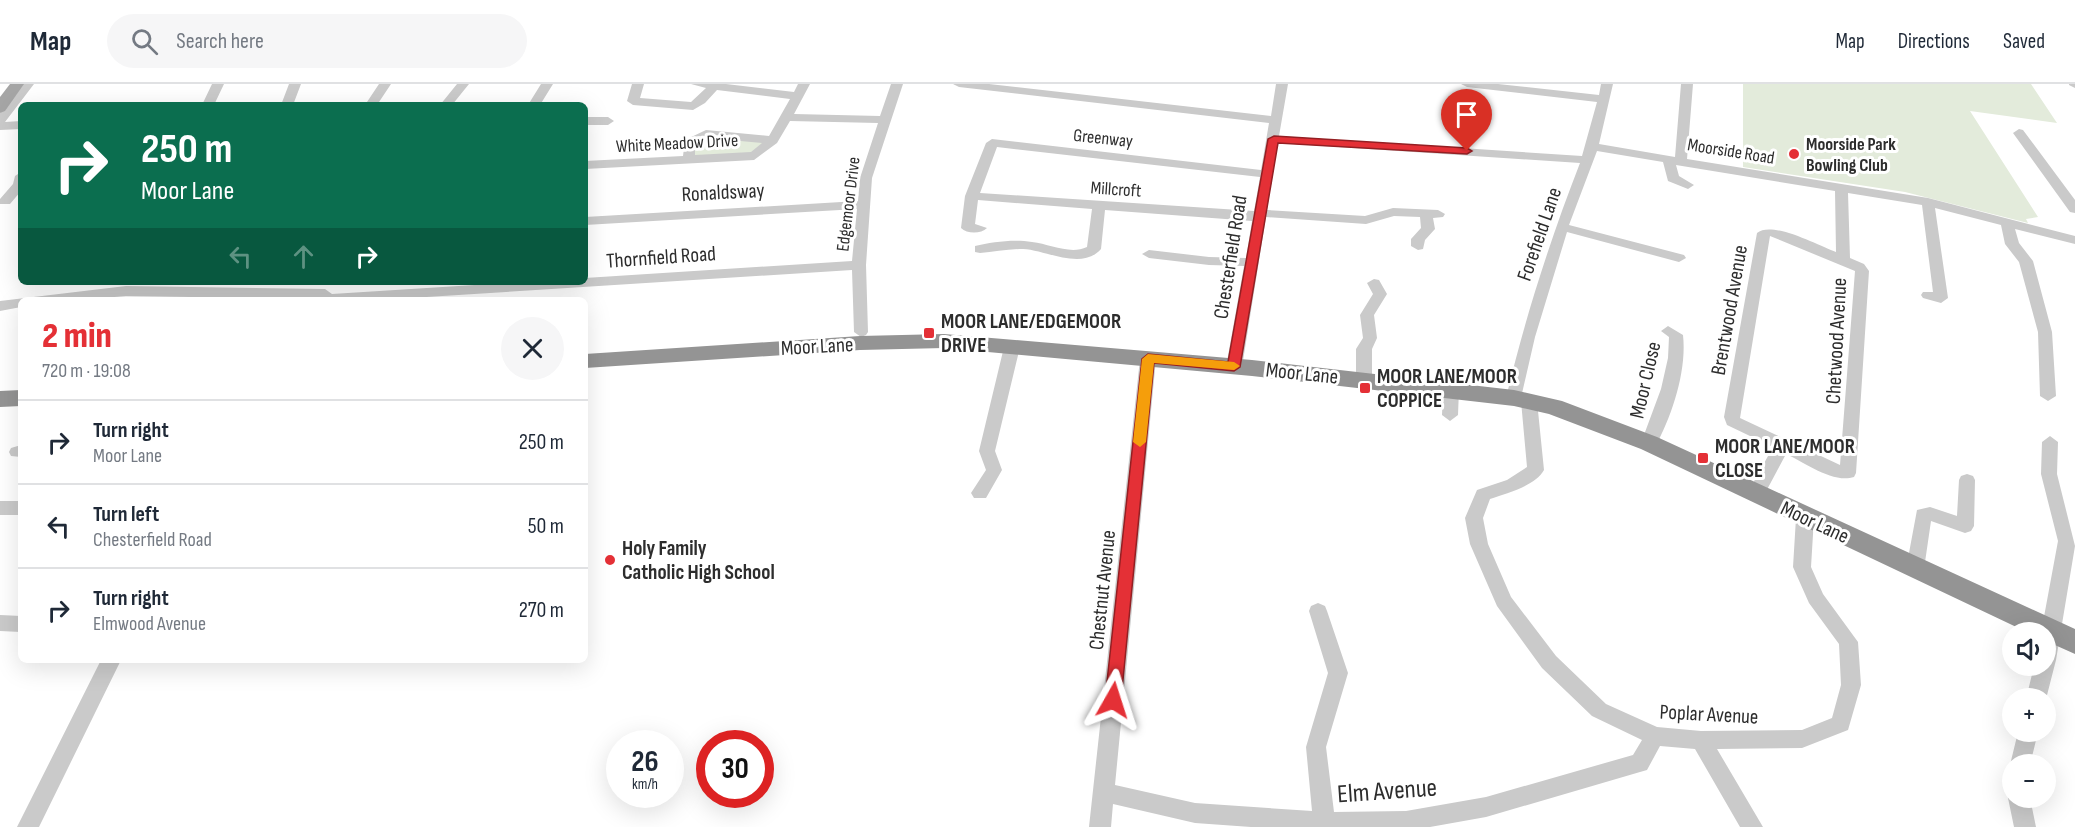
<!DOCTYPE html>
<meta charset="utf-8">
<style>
:root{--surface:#fff;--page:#f6f6f7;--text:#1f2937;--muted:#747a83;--line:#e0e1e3;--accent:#e43036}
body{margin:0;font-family:"Sofia Sans Condensed",sans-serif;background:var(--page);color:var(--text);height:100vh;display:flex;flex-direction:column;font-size:22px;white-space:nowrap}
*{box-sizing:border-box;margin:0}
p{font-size:20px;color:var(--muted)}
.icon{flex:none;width:33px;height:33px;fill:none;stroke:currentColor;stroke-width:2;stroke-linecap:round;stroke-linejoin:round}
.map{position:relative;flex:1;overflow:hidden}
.side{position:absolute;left:18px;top:213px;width:570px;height:366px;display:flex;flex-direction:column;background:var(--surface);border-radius:9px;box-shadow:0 6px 24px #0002}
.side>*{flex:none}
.guide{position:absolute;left:18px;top:18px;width:570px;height:183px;border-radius:9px;box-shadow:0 6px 24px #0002;background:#0b6e4f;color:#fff;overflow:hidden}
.buttons{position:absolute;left:2002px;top:538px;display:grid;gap:12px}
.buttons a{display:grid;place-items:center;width:54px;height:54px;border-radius:50%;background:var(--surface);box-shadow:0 6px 24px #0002;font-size:30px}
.speed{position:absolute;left:606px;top:646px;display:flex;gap:12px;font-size:30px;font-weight:700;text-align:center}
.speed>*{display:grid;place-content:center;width:78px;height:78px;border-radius:50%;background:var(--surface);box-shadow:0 6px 24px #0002;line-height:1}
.speed small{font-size:15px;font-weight:400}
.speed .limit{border:9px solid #d22;background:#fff;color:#111}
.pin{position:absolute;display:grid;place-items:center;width:51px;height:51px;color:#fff;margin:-62px -26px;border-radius:50% 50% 50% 0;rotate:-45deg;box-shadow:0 0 6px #0007}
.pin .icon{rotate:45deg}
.me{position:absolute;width:66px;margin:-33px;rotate:6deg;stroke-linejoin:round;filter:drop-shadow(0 0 4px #0008)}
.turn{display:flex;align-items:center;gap:21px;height:126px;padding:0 24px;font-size:27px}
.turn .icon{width:78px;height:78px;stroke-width:2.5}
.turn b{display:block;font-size:42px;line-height:51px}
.lanes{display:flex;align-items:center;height:57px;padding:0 24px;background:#0003;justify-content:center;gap:30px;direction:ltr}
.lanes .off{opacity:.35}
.round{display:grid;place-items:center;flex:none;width:63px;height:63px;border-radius:32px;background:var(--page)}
.overview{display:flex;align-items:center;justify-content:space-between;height:102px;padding:0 24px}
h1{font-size:36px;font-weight:800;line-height:45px;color:var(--accent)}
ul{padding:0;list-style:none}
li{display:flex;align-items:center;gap:18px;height:84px;padding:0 24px;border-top:2px solid var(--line)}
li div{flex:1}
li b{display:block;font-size:22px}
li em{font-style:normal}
header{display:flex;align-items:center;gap:36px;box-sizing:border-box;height:84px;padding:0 30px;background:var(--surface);border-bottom:2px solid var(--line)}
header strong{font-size:28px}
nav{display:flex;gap:33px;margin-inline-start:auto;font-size:21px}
.search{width:420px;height:54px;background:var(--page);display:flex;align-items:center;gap:15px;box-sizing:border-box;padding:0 21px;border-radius:33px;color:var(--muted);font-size:22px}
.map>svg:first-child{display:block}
.green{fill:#e3ebdb}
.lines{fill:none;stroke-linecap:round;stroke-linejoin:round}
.minor{fill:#cacaca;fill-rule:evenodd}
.major{fill:#a5a5a5;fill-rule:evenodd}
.highway{fill:#949494;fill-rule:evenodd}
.route{fill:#e43036;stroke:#941f23;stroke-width:1.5}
.slow{fill:#f59e0b}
.poi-dot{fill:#e43036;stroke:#fff;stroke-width:2}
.labels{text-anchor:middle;stroke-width:6;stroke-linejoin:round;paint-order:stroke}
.far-street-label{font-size:18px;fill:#2d2d2d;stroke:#fff}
.far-poi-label{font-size:18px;font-weight:bold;fill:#2d2d2d;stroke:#fff;text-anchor:start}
.street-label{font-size:21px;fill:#2d2d2d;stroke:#fff}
.poi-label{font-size:21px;font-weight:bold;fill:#2d2d2d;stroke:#fff;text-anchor:start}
.near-street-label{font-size:26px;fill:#2d2d2d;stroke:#fff}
</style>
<header>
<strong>Map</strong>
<div class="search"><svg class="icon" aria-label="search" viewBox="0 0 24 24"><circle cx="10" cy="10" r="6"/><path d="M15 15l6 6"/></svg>Search here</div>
<nav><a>Map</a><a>Directions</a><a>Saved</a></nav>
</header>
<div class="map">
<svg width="2075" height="743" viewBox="0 0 2075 743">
<rect width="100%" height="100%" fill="#fff"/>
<!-- green -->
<path class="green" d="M1743 0H2031L2057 39 1970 27 2038 133 2026 135 2028 139 1905 108 1743 83Z
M707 52 764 57 757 69 694 72 692 60Z"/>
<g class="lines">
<!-- minor -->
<path class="minor" d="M22 0H34L5 38 21 37V45L0 46V29Z
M212 0H224L214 21H202Z
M289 0H301L293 21H281Z
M379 0H391L377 21H365Z
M457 0H469L452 21H440Z
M541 0H553L540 21H528Z
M632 0H644L640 14 691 18 706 4 691 0H726L794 8 798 0H810L794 30 880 32 891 0H903L872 94 866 181 868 248 866 251 861 253 854 248 852 186 379 216 126 212 80 216H21V223L0 227V217L126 202 325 205 332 210 520 198H585V194L852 177 857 125 585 141V133L858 117 860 94 878 39 790 37 777 59 754 76 585 85V77L683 72 685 56 706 46 769 52 790 15 717 6 705 19 693 26 633 21 627 17ZM708 54 762 59 751 68 695 71V61Z
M953 0H989L1271 32 1276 0H1288L1279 52 1582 72 1597 18 1467 3 1461 0H1498L1599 11 1601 0H1613L1599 60 1675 73 1681 0H1693L1687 75 1928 114 2075 152V160L2015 145 2019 159 2033 177 2052 248 2056 312 2048 317 2040 312 2038 248 2019 178 2005 160 2001 141 1935 124 1948 214 1941 219 1923 214 1921 211 1923 208H1933L1922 121 1848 109 1850 174 1864 180 1869 187 1856 389 1854 393C1833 400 1804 378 1786 370L1762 415H1750L1747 410 1773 363 1727 341 1724 333 1757 149C1772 136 1819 162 1836 168L1835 107 1676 81 1679 92 1694 101 1688 105 1668 97 1663 78 1597 67 1569 141 1684 171 1686 174 1679 178 1567 148 1535 253 1520 318 1514 319 1506 314C1525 234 1550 156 1580 79L1278 59 1267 126 1365 132 1393 124 1438 126 1445 130 1443 133 1433 134 1435 145 1425 156 1423 165 1418 166 1411 162V155L1421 144 1420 133 1394 132 1366 140 1266 133 1242 283 1234 288 1229 287 1226 283 1244 182 1209 181 1149 174 1142 170 1149 166 1209 173 1246 174 1252 137 1105 126 1101 165C1082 187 1046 166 1023 165 1009 165 994 168 980 169L975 168V162C992 158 1014 155 1032 158 1050 160 1070 171 1087 163L1092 125 978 116 975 140 987 144C981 150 967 150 961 144L965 112 986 59 992 55 1261 86 1269 39 959 3ZM997 63 1260 93 1254 127 980 109ZM1770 152 1855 187 1840 381 1740 334Z
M2075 0V4L2069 1V0Z
M585 33H608L614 37 608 41H585Z
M2019 45 2023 46 2075 116V129L2070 128 2013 49Z
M21 88V107L10 120H0V115L13 100 15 92Z
M1374 195 1379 196 1387 210 1374 231 1377 254 1372 265V296L1364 301 1356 296V265L1363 254 1360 231 1373 210 1367 199Z
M1668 242 1683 251C1687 287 1672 332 1655 363L1649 365 1641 359 1661 305 1668 274 1669 253 1661 247Z
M1012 258 1020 263 995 367 1002 386 986 414H974L971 409 986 386 979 367 1004 263Z
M1148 270 1156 275 1115 701 1195 719 1312 727 1306 663 1328 589 1309 527 1311 522 1318 519 1325 522 1327 527 1348 589 1326 663 1334 728 1406 727 1486 713 1633 671 1642 656 1592 632 1542 584 1497 522 1470 460 1465 434 1477 406 1507 396 1527 383 1521 317 1529 311 1537 317 1544 386C1535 402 1507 409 1490 415L1483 434 1488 460 1511 513 1556 572 1606 620 1657 643 1701 647 1802 646 1832 634 1841 601 1839 560 1809 519 1793 483 1796 434 1799 429H1811L1814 434 1811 483 1823 510 1858 558 1861 601 1848 646 1802 664 1717 665 1763 743H1740L1695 665 1660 662 1647 686 1640 688 1486 733 1430 743H1251L1195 739 1113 720 1111 743H1089L1140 275Z
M1451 300 1459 305 1458 331 1450 337 1442 331 1443 305Z
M2050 352 2058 358 2057 390 2075 462 2056 576 2046 615H2026L2034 582H2046V549H2041L2058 457 2041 390 2042 358Z
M21 361V373L11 372 9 368 11 364Z
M1967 390 1973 392 1975 396 1974 442 1971 447 1965 449 1931 437 1924 485 1921 490 1915 492 1909 490 1906 485 1917 426 1930 423 1957 432 1959 396 1961 392Z
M0 417H21V431H0Z
M0 531 21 532V548L0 547Z
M101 576H121L39 743H17Z
M2018 648H2038L2030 681H2013V688L2010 681Z
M2013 706V714H2030L2036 743H2014L2008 714Z"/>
<!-- major -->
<path class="major" d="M10 0H24L5 27 0 29V13Z"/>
<!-- highway -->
<path class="highway" d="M944 250 1252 276 1514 306 1562 317 1657 353 2075 545V570L2046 557V549H2029L1641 365 1549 330 1514 322 1252 292 944 264 860 266 585 284V270L860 252Z
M21 306V322L0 323V307Z"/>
</g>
<!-- route -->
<path class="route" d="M1274 52 1467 64 1472 67 1467 70 1278 59 1240 283 1234 287 1154 279 1121 616 1119 621 1113 624 1108 621 1105 616 1142 275 1148 270 1228 278 1268 55Z"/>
<!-- slow -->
<path class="slow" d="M1148 270 1234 278 1240 282 1234 286 1154 279 1146 358 1140 363 1133 358 1142 275Z"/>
<!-- markers -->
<g class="poi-dot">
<circle cx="1794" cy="70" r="6"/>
<rect x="923" y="243" width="12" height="12" rx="3"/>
<rect x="1359" y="298" width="12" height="12" rx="3"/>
<rect x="1697" y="368" width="12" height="12" rx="3"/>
<circle cx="610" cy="476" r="6"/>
</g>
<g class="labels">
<!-- far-street labels -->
<g class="far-street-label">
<text transform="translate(1103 54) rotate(6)" y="6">Greenway</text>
<text transform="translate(677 59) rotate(-3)" y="6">White Meadow Drive</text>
<text transform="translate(1731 67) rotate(9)" y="6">Moorside Road</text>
<text transform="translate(1116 105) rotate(4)" y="6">Millcroft</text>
<text transform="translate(848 120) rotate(-83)" y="6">Edgemoor Drive</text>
</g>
<!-- far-poi labels -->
<g class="far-poi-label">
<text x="1806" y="66">Moorside Park<tspan x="1806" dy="21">Bowling Club</tspan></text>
</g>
<!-- street labels -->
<g class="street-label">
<text transform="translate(723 108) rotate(-3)" y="7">Ronaldsway</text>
<text transform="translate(1539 150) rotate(-71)" y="7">Forefield Lane</text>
<text transform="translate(661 173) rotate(-4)" y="7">Thornfield Road</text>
<text transform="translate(1230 173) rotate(-81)" y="7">Chesterfield Road</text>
<text transform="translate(1729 226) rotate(-80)" y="7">Brentwood Avenue</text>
<text transform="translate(1836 257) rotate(-87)" y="7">Chetwood Avenue</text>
<text transform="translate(817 262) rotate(-3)" y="7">Moor Lane</text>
<text transform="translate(1302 289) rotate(6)" y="7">Moor Lane</text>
<text transform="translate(1645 296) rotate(-77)" y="7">Moor Close</text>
<text transform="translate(1815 438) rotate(25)" y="7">Moor Lane</text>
<text transform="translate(1102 506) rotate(-84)" y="7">Chestnut Avenue</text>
<text transform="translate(1709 630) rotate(3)" y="7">Poplar Avenue</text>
</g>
<!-- poi labels -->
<g class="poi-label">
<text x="941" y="244">MOOR LANE/EDGEMOOR<tspan x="941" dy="24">DRIVE</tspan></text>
<text x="1377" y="299">MOOR LANE/MOOR<tspan x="1377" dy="24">COPPICE</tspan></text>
<text x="1715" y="369">MOOR LANE/MOOR<tspan x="1715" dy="24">CLOSE</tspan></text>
<text x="622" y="471">Holy Family<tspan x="622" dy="24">Catholic High School</tspan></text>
</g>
<!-- near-street labels -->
<g class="near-street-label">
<text transform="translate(1387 706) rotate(-4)" y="9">Elm Avenue</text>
</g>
</g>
</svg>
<div class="buttons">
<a><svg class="icon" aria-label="sound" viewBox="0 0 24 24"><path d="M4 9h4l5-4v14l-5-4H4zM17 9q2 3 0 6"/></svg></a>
<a>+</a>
<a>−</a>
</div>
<div class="speed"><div>26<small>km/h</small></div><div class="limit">30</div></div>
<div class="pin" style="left:1467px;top:67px;background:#d93025"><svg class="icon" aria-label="arrive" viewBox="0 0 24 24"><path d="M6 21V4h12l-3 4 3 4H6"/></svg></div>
<svg class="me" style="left:1113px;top:616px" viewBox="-20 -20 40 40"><path d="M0-17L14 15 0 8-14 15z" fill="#e43036" stroke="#fff" stroke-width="4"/></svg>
<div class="guide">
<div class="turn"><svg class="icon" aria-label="right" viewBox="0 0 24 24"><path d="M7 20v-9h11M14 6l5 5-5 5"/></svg><div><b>250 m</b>Moor Lane</div></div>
<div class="lanes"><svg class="icon off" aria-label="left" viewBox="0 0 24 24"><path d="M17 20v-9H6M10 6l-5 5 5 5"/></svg><svg class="icon off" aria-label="ahead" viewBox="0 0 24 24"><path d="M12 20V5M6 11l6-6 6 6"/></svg><svg class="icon" aria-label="right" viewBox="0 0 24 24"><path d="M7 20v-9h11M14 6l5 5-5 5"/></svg></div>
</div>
<section class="side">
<div class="overview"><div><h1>2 min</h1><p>720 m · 19:08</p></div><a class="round"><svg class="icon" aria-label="close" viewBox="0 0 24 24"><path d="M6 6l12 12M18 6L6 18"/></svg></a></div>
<ul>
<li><svg class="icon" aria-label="right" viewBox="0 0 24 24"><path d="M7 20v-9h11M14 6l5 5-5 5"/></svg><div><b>Turn right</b><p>Moor Lane</p></div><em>250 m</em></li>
<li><svg class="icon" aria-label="left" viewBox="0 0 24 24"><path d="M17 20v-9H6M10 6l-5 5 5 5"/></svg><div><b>Turn left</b><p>Chesterfield Road</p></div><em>50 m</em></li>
<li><svg class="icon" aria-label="right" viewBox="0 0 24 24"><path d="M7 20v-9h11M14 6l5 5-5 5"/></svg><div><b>Turn right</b><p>Elmwood Avenue</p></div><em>270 m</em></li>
</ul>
</section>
</div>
